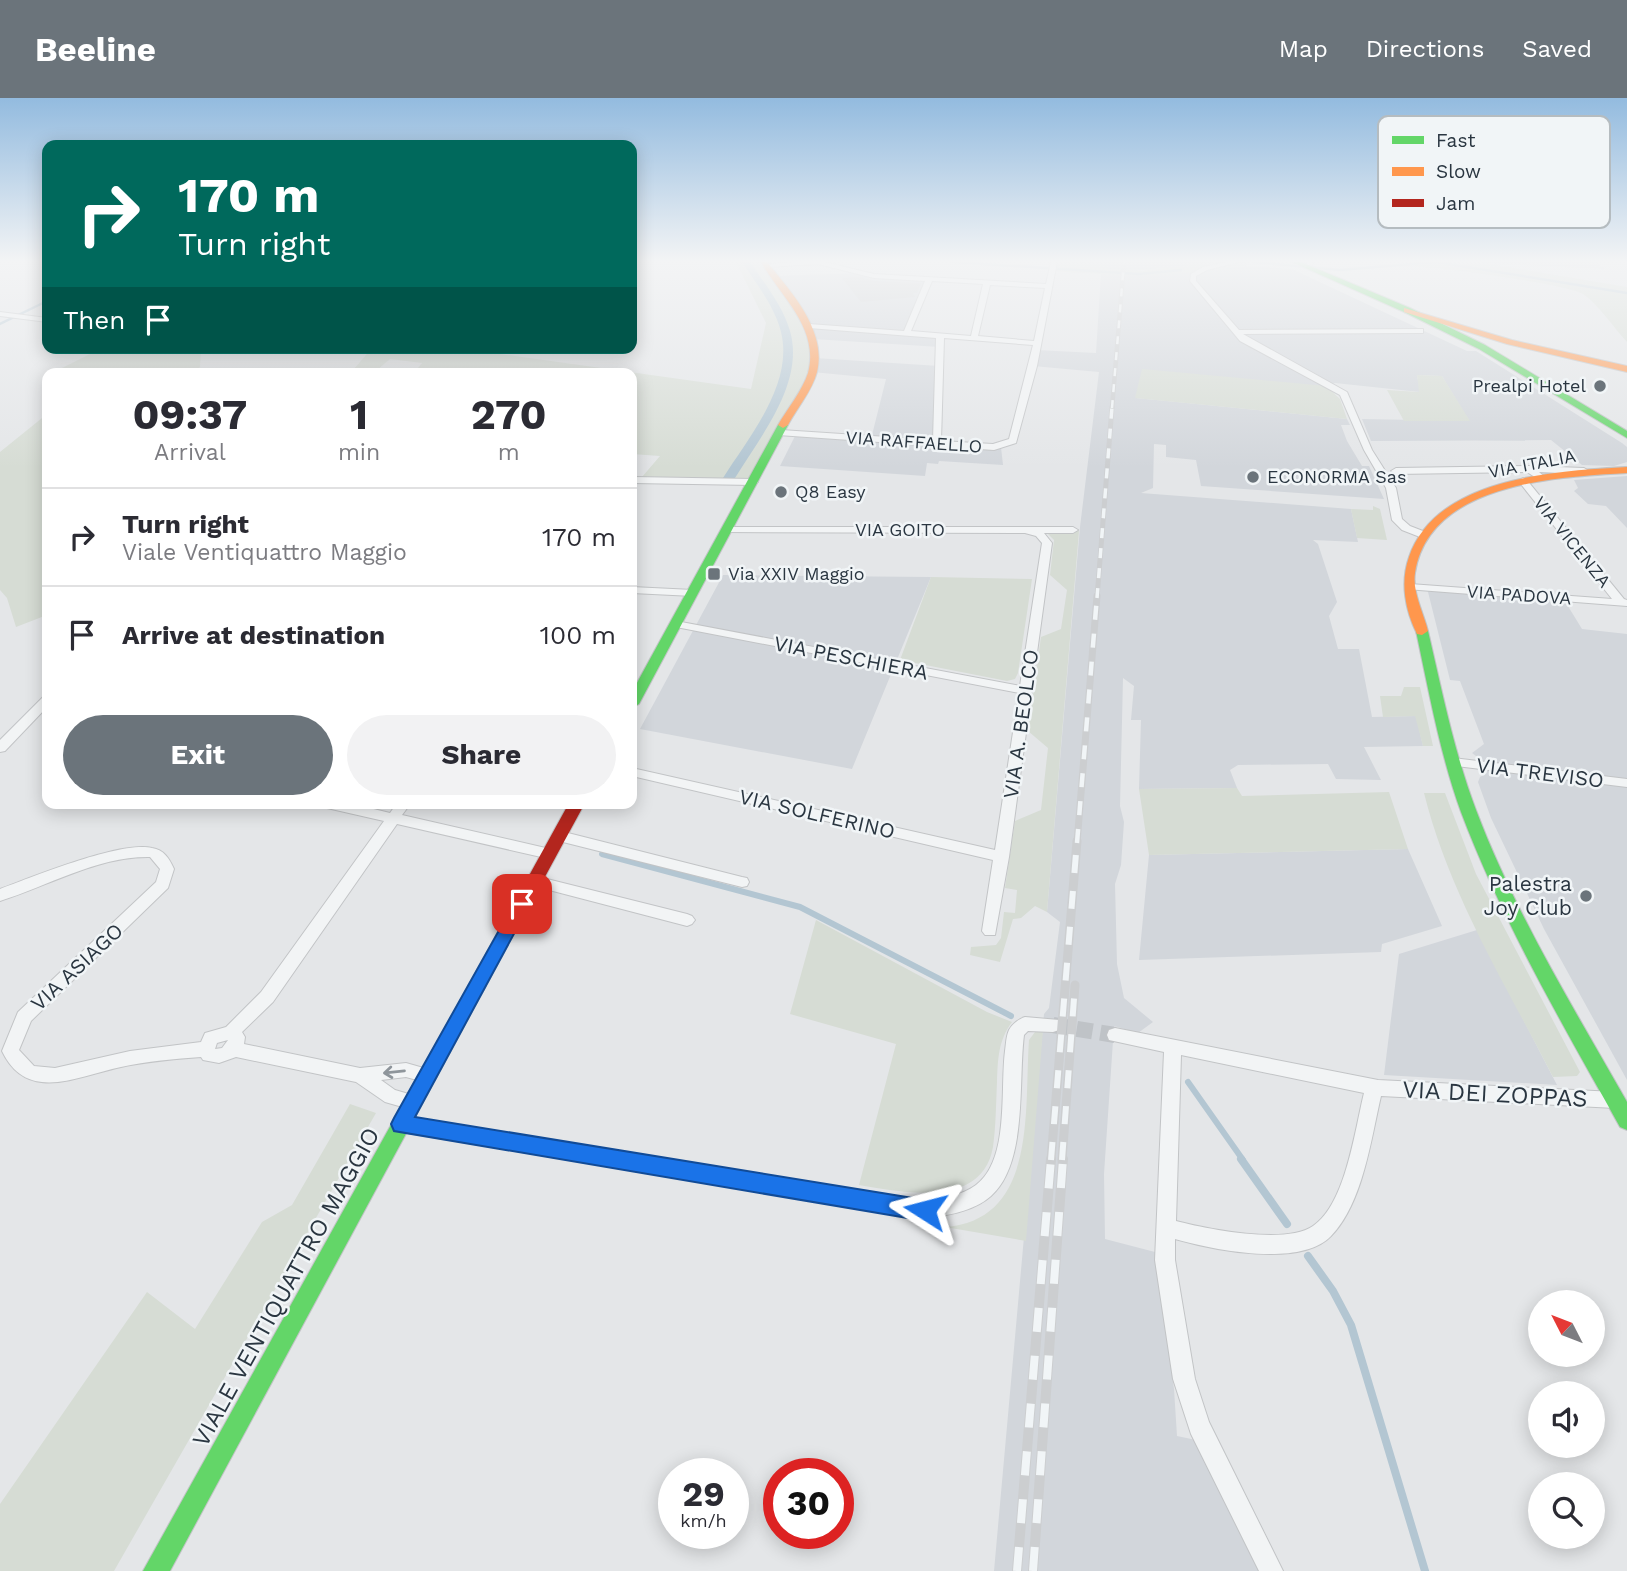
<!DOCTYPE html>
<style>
:root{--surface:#fff;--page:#f2f2f3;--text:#2b2b33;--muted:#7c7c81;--line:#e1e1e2;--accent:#6b747b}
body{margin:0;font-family:"Work Sans",sans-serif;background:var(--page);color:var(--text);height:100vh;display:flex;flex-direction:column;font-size:26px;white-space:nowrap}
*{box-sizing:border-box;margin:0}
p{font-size:23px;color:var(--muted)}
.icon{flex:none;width:38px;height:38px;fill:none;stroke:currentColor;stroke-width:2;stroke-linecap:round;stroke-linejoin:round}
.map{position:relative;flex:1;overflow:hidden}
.side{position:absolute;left:42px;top:270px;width:595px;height:441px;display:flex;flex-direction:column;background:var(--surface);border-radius:14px;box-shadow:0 4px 18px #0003}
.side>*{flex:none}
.banner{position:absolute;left:42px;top:42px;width:595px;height:214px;border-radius:14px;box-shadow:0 4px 18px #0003;background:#00695c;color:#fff;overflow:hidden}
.needle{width:46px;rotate:312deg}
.fabs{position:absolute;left:1528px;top:1192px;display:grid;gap:14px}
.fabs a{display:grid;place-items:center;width:77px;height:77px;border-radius:50%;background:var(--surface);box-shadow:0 4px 18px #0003;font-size:35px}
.speed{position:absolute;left:658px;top:1360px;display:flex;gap:14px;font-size:35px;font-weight:700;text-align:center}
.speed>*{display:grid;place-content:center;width:91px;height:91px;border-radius:50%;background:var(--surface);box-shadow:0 4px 18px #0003;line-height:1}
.speed small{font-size:18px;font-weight:400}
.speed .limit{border:10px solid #d22;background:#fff;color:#111}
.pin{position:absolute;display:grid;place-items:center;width:60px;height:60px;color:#fff;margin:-30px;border-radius:14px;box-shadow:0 4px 10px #0006}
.me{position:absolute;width:77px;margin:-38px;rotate:279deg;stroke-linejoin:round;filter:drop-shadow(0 0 5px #0008)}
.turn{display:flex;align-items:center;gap:24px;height:147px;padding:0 21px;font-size:32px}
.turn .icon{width:91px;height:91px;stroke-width:2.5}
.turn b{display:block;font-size:49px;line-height:60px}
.then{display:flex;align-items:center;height:66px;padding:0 21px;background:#0003;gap:14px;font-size:26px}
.eta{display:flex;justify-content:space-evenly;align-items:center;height:119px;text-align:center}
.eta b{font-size:42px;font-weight:700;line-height:49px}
.action{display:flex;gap:14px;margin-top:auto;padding:14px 21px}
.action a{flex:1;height:80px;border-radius:42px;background:var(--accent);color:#fff;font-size:28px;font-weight:700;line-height:80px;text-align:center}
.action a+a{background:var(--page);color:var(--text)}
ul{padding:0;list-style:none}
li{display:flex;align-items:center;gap:21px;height:98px;padding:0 21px;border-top:2px solid var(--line)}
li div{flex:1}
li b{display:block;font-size:26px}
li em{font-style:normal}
header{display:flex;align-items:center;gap:42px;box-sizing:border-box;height:98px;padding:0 35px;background:var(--accent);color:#fff}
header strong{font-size:33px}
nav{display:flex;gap:38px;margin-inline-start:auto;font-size:24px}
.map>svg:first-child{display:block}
.built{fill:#d2d6db}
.green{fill:#d6dcd4}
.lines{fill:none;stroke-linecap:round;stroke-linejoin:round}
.stream-far2{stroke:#b3c6d2;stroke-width:2.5}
.stream-far1{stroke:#b3c6d2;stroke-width:6}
.stream{stroke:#b3c6d2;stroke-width:8}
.canal{fill:#b3c6d2;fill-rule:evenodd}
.building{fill:#ccced0}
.street-tunnel{stroke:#bfc3c7;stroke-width:16;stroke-dasharray:16 8;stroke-linecap:butt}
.street-casing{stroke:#c2c4c6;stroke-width:2}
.fast-casing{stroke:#c2c4c6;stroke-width:2}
.slow-casing{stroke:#c2c4c6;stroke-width:2}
.jam-casing{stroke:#c2c4c6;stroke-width:2}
.street{fill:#f2f4f5;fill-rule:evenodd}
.fast{fill:#63d668;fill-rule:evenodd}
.slow{fill:#ff974d;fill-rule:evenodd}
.jam{fill:#b3261e;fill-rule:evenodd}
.rail-far4-casing{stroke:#ccced0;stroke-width:4.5}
.rail-far3-casing{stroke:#ccced0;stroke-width:5}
.rail-far2-casing{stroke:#ccced0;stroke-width:7}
.rail-far1-casing{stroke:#ccced0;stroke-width:9}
.rail-casing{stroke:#ccced0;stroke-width:10}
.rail-far4{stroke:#f1f5f7;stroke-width:2.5;stroke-dasharray:8;stroke-linecap:butt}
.rail-far3{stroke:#f1f5f7;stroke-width:3.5;stroke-dasharray:10;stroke-linecap:butt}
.rail-far2{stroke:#f1f5f7;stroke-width:4.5;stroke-dasharray:14;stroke-linecap:butt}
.rail-far1{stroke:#f1f5f7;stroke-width:6;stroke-dasharray:18;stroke-linecap:butt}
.rail{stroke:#f1f5f7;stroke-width:8;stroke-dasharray:24;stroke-linecap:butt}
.oneway{stroke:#8e959b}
.route{fill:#1a73e8;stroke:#114b97;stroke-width:2}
.poi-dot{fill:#6b747b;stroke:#f1f5f7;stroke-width:2.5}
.labels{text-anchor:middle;stroke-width:5;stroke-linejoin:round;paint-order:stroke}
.far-poi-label{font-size:18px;fill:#2a3641;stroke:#f1f5f7;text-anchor:start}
.far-street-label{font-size:18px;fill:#2a3641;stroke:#f1f5f7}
.street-label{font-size:21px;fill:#2a3641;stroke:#f1f5f7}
.poi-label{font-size:21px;fill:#2a3641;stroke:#f1f5f7;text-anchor:end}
.near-street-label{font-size:24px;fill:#2a3641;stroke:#f1f5f7}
.key{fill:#f1f5f7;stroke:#b5bcc0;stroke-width:2}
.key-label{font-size:19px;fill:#2a3641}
</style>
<header>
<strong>Beeline</strong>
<nav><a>Map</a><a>Directions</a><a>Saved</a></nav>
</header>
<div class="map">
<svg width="1627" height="1473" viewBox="0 0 1627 1473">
<rect width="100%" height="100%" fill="#e4e6e8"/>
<!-- built -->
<path class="built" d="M1108 164H1225L1133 173 1108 171Z
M1482 164H1596L1605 171 1484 165Z
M1246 168 1292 171 1467 253H1476L1622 345 1627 349V364L1614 368 1582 367 1551 342 1371 343 1362 321 1469 323 1442 278 1417 277 1420 294 1335 285 1326 288 1136 300 1347 321 1350 327H1341L1347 343 1362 368H1369L1384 401 1201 388 1196 362 1166 359V347L1154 346 1153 390 1141 395 1351 411 1358 444 1313 442 1318 446 1337 504 1329 518 1338 551H1359L1372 619 1416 618 1423 648 1364 649 1381 682 1336 681 1328 666 1238 667 1230 672 1237 690 1139 691 1141 622H1131L1134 588 1123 580 1120 708 1124 724 1121 767 1115 786 1117 866 1124 900 1153 924 1138 935 1114 928 1104 1076 1105 1141 1155 1154 1174 1291 1177 1338 1196 1342 1259 1473H994L1044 916 1049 910 1060 824 1047 814 1080 429 1099 274 1033 268 1036 252 1096 255 1101 176H1172Z
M860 175 929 182 908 235 940 238V249L813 241 774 178Z
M815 260 939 268 937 345 1001 349 1003 367 939 363 938 366 927 365 925 378 780 368 795 338 871 341 886 281 812 274Z
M1627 378V430L1606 408 1588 406 1574 393 1578 390 1574 382Z
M723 477 931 479 852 671 640 631Z
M1427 490 1563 500 1582 531 1627 536V982L1544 831 1491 720 1478 684 1480 679 1487 675 1484 664 1472 655 1484 646 1460 583 1450 582Z
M1408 751 1442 828 1382 846 1381 854 1139 862 1149 757Z
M1477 832 1557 987 1384 977 1399 856Z"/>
<!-- green -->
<path class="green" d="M736 164H764L793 206 815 260 753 384 642 379 660 358 632 356V275H414L422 265 390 261 377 272 354 271 372 250H457L751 291 766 225Z
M1059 164H1108V171L1142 173 1210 164H1251L1246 168C1222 169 1200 175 1176 176 1134 178 1093 176 1052 173L1053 167H1058Z
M1413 164 1484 165 1627 189V244C1613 229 1599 207 1583 196 1571 187 1436 168 1417 169Z
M102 250H201L200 269 194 275 56 273Z
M1142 271 1326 288 1340 301 1347 321 1135 300Z
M1417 277 1442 278 1470 323H1404L1387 292 1419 294Z
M47 316V517L16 529 7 500 0 492V354Z
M1373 408 1380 411 1387 442 1357 440 1351 411 1373 412Z
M1079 433 1047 814 1035 808 1021 820 1013 821 1000 864 970 857 971 849 996 847 1001 840 1004 814 1015 815 1017 792 1005 790 1015 723 1041 712 1048 650 1028 633 1041 539 1061 531 1067 492 1050 477 1054 442 1046 434Z
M931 479 1032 481 1018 575 1015 581 1007 583 900 562Z
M1404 589H1420L1433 648H1423L1415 618 1383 619 1380 598H1401Z
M1237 690 1242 698 1389 694 1408 751 1149 757 1139 691Z
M1424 695H1445L1476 776 1580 974 1577 978 1553 979C1506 887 1449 796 1424 695Z
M816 822 987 914 1012 924C998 943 998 961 997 984 996 1005 996 1028 993 1049 982 1112 901 1094 859 1087L896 946 790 916Z
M1043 932 1026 1143 945 1129C1038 1122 1024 1011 1029 942L1035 934Z
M350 1006 376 1015 114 1473H0V1406L147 1194 195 1231 262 1124 292 1107Z"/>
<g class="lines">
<!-- stream-far2 -->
<path class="stream-far2" d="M952 164 1139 176 1181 172
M1253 164 1340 172 1436 164 1627 195
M0 226 47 203"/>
<!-- stream-far1 -->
<path class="stream-far1" d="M602 756 800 809 1011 918
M1188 984 1243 1062"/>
<!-- stream -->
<path class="stream" d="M1241 1061 1287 1126
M1308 1158 1333 1193 1351 1227 1425 1473"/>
<!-- canal -->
<path class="canal" d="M742 164H750C764 185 783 208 790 233 805 285 760 339 735 380L729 383 723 380C749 339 794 286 781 234 775 209 756 185 742 164Z"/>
</g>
<!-- building -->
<path class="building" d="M860 179 874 183 921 185 917 195H913L915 199 861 204 842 180Z"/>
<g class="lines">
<!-- street-tunnel -->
<path class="street-tunnel" d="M1053 927 1115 937"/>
<!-- street casing -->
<g class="street-casing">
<path id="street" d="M793 164H824L874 176 1046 186 1051 164H1057L1037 268 1016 345 994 352 778 337 777 335 781 332 933 342 936 240 809 230 805 228 809 226 904 233 925 183 874 180 818 166 766 169 763 167ZM932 183 983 186 971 238 911 233ZM990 187 1045 190 1034 243 978 238ZM944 240 1033 247 1009 341 993 346 941 343Z
M1228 164H1239L1207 172 1196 178V183L1239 232 1423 231V235H1420L1243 236 1347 294 1372 352 1396 390 1402 421 1410 428 1428 435V439H1420L1402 432 1392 422 1386 390 1364 352 1340 297 1240 243 1190 183 1191 176 1203 169Z
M1306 164H1312L1313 166 1308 167Z
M0 214 47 220V224L0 218Z
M1529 368 1584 370 1589 373 1584 376 1539 374 1546 380 1541 383 1527 374 1396 376 1391 373 1396 370Z
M632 379 753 381 758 384 753 387 632 385Z
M1523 380 1526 381 1624 501 1627 502V508L1406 491 1405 489 1410 486 1612 501 1520 385 1518 383Z
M727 429H1073L1078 432 1073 435H1044L1052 445 1009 759 995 837H985L982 833 993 762 632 678V670L995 752 1019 595 676 529 670 526 676 523 1020 588 1042 445 1036 438 1025 435 723 434V430Z
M632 489 693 492 698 495 693 498 632 495Z
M47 598V609L5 653 0 654V642L43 599Z
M1453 660 1627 681V689L1448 667 1446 664 1448 661Z
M320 705H349L390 715 397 705H411L402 717 550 751 557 756 550 761 397 726 273 904 242 934 245 939 244 946 360 970 406 965 434 973 437 978 434 983 428 985 406 979 381 982 395 992 419 999 422 1004 419 1009 413 1012 385 1004 356 984 236 959 219 965 203 962 201 959C175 961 147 963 121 969 78 978 27 1006 2 953L18 914 156 784 160 771 150 759C98 758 48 788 0 803V791C33 779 120 743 152 750 164 752 169 760 174 771L168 790 31 923 19 952 34 968 55 970 130 953 201 944 205 935 226 929 261 894 384 723 327 710ZM228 942 222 950 215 951 217 945Z
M560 733 742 779 747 780 749 784 747 788 742 789 555 742 553 738 555 734Z
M535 778 687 816 692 818 695 822 692 826 687 828 530 787 528 783 530 779Z
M1025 919 1059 922 1061 927 1059 932 1053 934 1028 933 1024 937C1018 983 1028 1065 991 1098 973 1114 947 1117 925 1121L401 1034 395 1032 392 1026 395 1020 401 1018 925 1103C943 1100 961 1098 976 1087 1010 1062 1000 991 1005 953 1006 947 1006 938 1009 932 1012 926 1019 921 1025 919Z
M1115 930 1378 982 1615 994 1621 997 1624 1002 1621 1007 1615 1010 1381 998C1371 1041 1363 1105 1331 1138 1300 1170 1214 1152 1175 1141V1162L1195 1281 1209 1324 1283 1473H1259L1191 1336 1173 1281 1155 1162 1164 954 1109 942 1107 937 1109 932ZM1181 957 1364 995C1355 1031 1346 1106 1313 1128 1286 1147 1207 1131 1176 1123Z"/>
</g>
<!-- fast casing -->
<g class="fast-casing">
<path id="fast" d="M1292 164H1301L1410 210 1485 247 1627 333V340L1479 251 1404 214Z
M783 324 788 327 639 606 632 610V594L778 327Z
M1422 529 1428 533C1442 593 1454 654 1476 712 1515 815 1573 909 1627 1004V1032L1620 1029C1563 927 1503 825 1461 714 1440 656 1429 594 1416 533Z
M477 881 483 883 486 888 483 893 170 1473H143L471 883Z"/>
</g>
<!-- slow casing -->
<g class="slow-casing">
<path id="slow" d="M761 164H767C791 194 827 232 817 274 812 293 797 310 788 327L783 330 778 327C788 310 802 293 808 275 820 230 780 198 761 164Z
M1404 210 1512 242 1627 268V274L1507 246 1404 214Z
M1627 369V375C1556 379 1429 385 1415 475 1412 494 1424 516 1428 533L1422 537 1417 536C1405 512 1400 484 1409 459 1436 379 1556 373 1627 369Z"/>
</g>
<!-- jam casing -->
<g class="jam-casing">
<path id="jam" d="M569 705H585L483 893 477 895 471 893 468 888 471 883Z"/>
</g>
<!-- street -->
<use href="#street" class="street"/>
<!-- fast -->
<use href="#fast" class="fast"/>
<!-- slow -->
<use href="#slow" class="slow"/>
<!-- jam -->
<use href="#jam" class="jam"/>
<!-- rail-far4 casing -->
<g class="rail-far4-casing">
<path id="rail-far4" d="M1112 310 1124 164"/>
</g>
<!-- rail-far3 casing -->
<g class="rail-far3-casing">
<path id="rail-far3" d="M1097 500 1112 309"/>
</g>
<!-- rail-far2 casing -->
<g class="rail-far2-casing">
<path id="rail-far2" d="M1077 745 1097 498"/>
</g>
<!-- rail-far1 casing -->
<g class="rail-far1-casing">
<path id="rail-far1" d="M1051 1062 1077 743
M1062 1062 1075 887"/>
</g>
<!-- rail casing -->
<g class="rail-casing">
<path id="rail" d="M1017 1473 1051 1061
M1033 1473 1063 1061"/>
</g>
<!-- rail-far4 -->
<use href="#rail-far4" class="rail-far4"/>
<!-- rail-far3 -->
<use href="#rail-far3" class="rail-far3"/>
<!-- rail-far2 -->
<use href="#rail-far2" class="rail-far2"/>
<!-- rail-far1 -->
<use href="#rail-far1" class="rail-far1"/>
<!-- rail -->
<use href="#rail" class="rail"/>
</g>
<!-- one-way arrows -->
<defs><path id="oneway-shaft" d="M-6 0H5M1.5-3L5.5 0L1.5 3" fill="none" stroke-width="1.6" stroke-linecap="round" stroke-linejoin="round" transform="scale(1.75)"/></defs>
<use class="oneway" href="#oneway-shaft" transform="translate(394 974) rotate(174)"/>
<!-- sky -->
<linearGradient id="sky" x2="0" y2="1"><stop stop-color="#93bbdf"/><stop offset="0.44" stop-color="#f3f4f5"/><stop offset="1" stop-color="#f3f4f5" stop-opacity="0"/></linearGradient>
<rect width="1627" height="370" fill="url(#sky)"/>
<!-- route -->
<path class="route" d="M522 800 530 806 415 1019 925 1102 932 1105 936 1112 932 1120 925 1123 394 1033 391 1026 394 1020 516 802Z"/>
<!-- markers -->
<g class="poi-dot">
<circle cx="1600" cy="288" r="7"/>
<circle cx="1253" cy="379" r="7"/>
<circle cx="781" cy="394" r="7"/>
<rect x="707" y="469" width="14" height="14" rx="3.5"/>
<circle cx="1586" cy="798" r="7"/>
</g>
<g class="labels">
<!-- far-poi labels -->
<g class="far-poi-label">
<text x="1586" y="294" text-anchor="end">Prealpi Hotel</text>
<text x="1267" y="385">ECONORMA Sas</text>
<text x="795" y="400">Q8 Easy</text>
<text x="728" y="482">Via XXIV Maggio</text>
</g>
<!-- far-street labels -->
<g class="far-street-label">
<text transform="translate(914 344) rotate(4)" y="6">VIA RAFFAELLO</text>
<text transform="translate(1532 366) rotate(-11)" y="6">VIA ITALIA</text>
<text x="900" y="438">VIA GOITO</text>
<text transform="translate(1572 444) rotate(51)" y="6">VIA VICENZA</text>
<text transform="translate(1519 497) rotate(4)" y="6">VIA PADOVA</text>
</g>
<!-- street labels -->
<g class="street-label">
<text transform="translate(851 560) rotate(11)" y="7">VIA PESCHIERA</text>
<text transform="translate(1021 626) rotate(-82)" y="7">VIA A. BEOLCO</text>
<text transform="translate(1540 675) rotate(7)" y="7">VIA TREVISO</text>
<text transform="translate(817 716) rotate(13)" y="7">VIA SOLFERINO</text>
<text transform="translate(77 869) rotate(-43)" y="7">VIA ASIAGO</text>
</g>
<!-- poi labels -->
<g class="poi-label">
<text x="1572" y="793">Palestra<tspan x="1572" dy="24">Joy Club</tspan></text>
</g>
<!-- near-street labels -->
<g class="near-street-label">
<text transform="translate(1495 996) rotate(3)" y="8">VIA DEI ZOPPAS</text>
<text transform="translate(286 1189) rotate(-61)" y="8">VIALE VENTIQUATTRO MAGGIO</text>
</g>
</g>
<!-- legend -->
<rect x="1378" y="18" width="232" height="112" rx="10" class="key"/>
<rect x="1392" y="38" width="32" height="8" fill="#63d668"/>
<rect x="1392" y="69" width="32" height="9" fill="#ff974d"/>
<rect x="1392" y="101" width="32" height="8" fill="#b3261e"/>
<g class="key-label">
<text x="1436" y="49">Fast</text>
<text x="1436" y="80">Slow</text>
<text x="1436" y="112">Jam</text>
</g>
</svg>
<div class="fabs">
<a><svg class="needle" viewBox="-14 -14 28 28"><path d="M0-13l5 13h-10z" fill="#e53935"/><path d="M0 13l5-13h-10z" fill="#7c7c81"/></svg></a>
<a><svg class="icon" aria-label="sound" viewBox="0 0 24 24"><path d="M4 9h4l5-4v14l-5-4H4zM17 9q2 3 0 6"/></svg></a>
<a><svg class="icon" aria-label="search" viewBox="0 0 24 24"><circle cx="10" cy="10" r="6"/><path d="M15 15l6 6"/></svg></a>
</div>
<div class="speed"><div>29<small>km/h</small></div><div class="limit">30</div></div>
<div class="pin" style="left:522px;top:806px;background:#d93025"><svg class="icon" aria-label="arrive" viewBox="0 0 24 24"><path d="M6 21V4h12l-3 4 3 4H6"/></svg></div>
<svg class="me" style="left:925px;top:1112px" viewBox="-20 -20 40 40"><path d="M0-17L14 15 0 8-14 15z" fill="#1a73e8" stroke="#fff" stroke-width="4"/></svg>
<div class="banner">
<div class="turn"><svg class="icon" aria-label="right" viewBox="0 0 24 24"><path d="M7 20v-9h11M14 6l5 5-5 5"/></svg><div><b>170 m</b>Turn right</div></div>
<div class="then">Then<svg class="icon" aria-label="arrive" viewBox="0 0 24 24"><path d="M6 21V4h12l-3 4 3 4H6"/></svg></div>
</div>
<section class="side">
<div class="eta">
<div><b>09:37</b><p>Arrival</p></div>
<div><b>1</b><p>min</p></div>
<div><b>270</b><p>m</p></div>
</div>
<ul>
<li><svg class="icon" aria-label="right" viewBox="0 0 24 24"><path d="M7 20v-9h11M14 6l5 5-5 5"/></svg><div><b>Turn right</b><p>Viale Ventiquattro Maggio</p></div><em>170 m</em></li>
<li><svg class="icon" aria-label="arrive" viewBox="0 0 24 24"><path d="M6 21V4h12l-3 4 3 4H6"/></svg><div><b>Arrive at destination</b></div><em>100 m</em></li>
</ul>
<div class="action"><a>Exit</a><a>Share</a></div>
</section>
</div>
